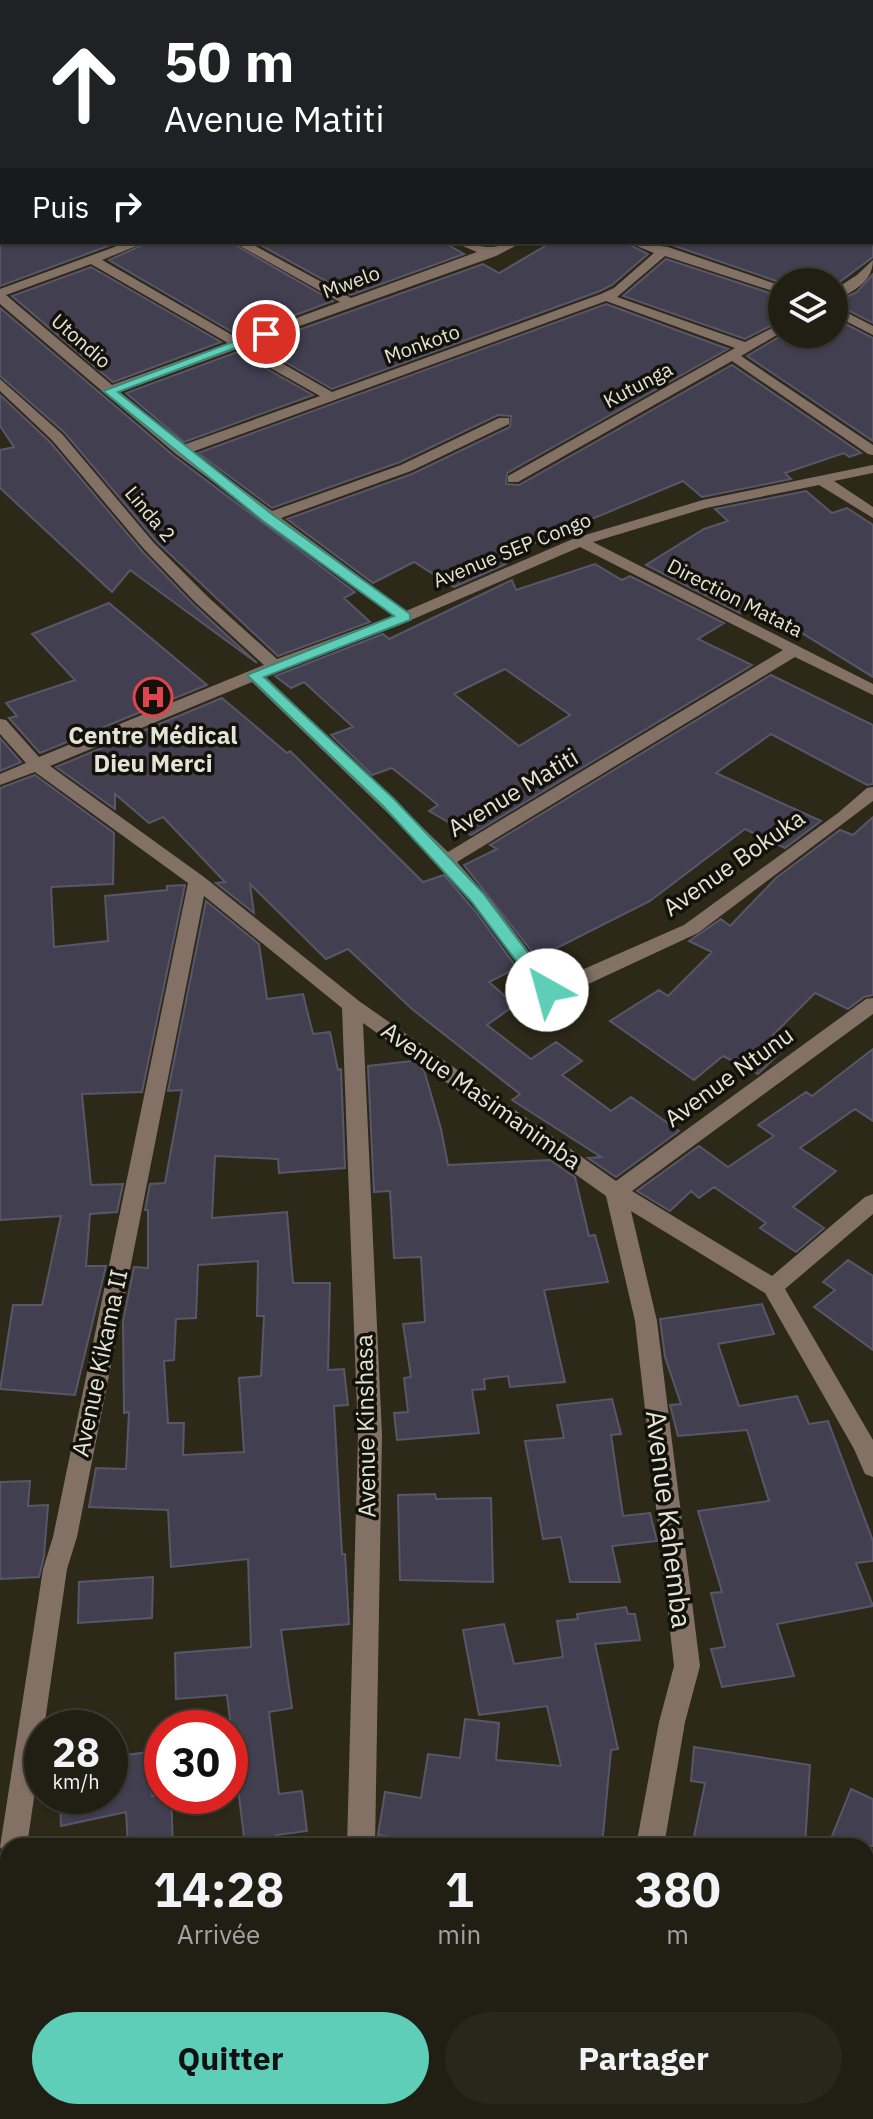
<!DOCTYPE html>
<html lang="fr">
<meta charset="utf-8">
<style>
:root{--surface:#211f13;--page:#29271c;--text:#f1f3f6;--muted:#a2a2a0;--line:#3e3d33;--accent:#5eceb8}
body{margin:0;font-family:"IBM Plex Sans",sans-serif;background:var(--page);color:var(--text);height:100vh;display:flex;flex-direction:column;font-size:30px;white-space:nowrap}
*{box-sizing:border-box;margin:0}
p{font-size:26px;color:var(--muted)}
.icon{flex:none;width:44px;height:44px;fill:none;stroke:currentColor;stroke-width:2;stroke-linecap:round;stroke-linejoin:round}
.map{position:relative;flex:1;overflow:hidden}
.drawer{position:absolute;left:0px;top:1838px;width:874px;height:282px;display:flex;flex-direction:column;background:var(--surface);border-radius:24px 24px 0 0;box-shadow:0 2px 6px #0004,0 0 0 2px var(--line)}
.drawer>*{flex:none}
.banner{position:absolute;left:0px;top:0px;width:874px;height:244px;box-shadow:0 2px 6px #0004,0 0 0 2px var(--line);background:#202124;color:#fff;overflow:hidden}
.fabs{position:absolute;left:768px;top:268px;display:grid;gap:16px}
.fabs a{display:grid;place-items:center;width:80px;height:80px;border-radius:50%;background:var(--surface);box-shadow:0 2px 6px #0004,0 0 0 2px var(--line);font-size:40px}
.speed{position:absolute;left:24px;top:1710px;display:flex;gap:16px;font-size:40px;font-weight:700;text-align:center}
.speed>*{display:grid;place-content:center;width:104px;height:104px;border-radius:50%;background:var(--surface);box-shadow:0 2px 6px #0004,0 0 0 2px var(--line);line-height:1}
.speed small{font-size:20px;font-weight:400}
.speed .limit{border:12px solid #d22;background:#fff;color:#111}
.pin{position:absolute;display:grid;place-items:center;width:68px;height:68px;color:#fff;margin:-34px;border:4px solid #fff;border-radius:50%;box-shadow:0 2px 8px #0007}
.me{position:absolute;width:88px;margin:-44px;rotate:322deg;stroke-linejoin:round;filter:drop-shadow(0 0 6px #0008)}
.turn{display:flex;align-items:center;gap:28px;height:168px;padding:0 32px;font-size:36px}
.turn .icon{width:104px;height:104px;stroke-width:2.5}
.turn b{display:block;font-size:56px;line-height:68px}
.then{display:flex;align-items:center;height:76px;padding:0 32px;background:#0003;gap:16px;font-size:30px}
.eta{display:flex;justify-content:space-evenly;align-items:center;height:136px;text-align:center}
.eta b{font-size:48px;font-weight:800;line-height:56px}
.cta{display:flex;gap:16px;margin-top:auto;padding:16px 32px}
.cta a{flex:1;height:92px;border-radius:48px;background:var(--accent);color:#111;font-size:32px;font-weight:800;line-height:92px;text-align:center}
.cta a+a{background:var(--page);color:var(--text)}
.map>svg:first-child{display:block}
.building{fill:#413f50;stroke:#585668;stroke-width:2;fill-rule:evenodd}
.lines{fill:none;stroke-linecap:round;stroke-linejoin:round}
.minor{fill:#837166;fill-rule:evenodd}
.route{fill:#5eceb8;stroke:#3d8678;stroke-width:2}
.labels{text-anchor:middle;stroke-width:7;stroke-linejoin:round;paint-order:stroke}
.far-street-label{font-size:20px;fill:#e4e3d8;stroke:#13120a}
.poi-label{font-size:24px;font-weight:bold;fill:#e4e3d8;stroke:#13120a}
.street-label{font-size:24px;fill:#e4e3d8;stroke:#13120a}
.near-street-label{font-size:28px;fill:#e4e3d8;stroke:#13120a}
</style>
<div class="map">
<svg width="873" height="2119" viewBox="0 0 873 2119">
<rect width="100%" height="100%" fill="#2c2919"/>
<!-- building -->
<path class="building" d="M873 222V257L834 286V282L782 283 669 244 652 242H872Z
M0 242H119L0 286Z
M149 242H230L333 301 239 336 109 260Z
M275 242H443L464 254 351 295 262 246Z
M552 242H624L648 254 612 285 600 291 332 389 256 345 483 264 499 273Z
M666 259 782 297V320L745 339 623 296Z
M91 267 221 342 113 382 12 296Z
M873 274V323L834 303 857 292Z
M606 304 728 349 507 473 506 484 519 485 732 365 861 453 849 457 844 453 785 473 791 479 702 497 683 481 503 556 506 564 454 587 414 562 373 583 287 519 412 474 510 427 511 416 498 415 400 462 272 508 198 453Z
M0 308 174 456 355 592 344 598 370 622 278 656 156 541 64 432 0 376Z
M834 318 873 338V441L747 356 784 334H834Z
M237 352 313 395 184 442 126 393Z
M0 395 50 442 142 551 194 605 257 663 130 570 112 592 0 488V450L14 447 0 426Z
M806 491 832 513 847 508 873 525V677L755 604 740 613 646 565 704 529 728 521 715 509Z
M595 564 622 580 630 576 724 623 698 639 752 665 471 835 429 811 438 805 392 768 372 775 331 735 353 727 304 682 291 688 275 676 383 634 389 639 512 580 516 590ZM505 669 570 715 519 746 454 694Z
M109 603 207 685 40 753 9 718 17 716 6 703 75 680 32 634Z
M771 675 873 725V784L867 785 771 734 716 773 821 821 785 848 745 829 650 901 537 958 464 865 497 849 490 845Z
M222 698 287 753 290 751 423 882 444 875 476 912 517 968 489 982 515 1005 487 1025 531 1059 556 1042 582 1061 562 1075 611 1111 631 1097 679 1131 616 1177 588 1158 601 1157 512 1100 520 1094 412 1009 348 949 326 959 250 884 254 913 216 883 225 882 163 817 149 823 115 794V809L56 767Z
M0 738 21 762 0 771Z
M35 775 114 833 113 884 51 887 54 947 108 941 105 896 167 890V886L185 885 142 1092 82 1094 91 1185 123 1184 117 1212 90 1214 86 1266H106L75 1395 0 1389 13 1305H42L61 1216 0 1220V788Z
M873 817V995L864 997 848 1009 815 993 771 1037 788 1045 758 1074 723 1056 694 1080 610 1021 659 990 668 996 712 952 689 941 721 919 730 926 776 878 840 830 853 835Z
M206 901 259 944 267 999 303 994 313 1034 330 1032 338 1070 341 1069 345 1168 279 1173 278 1159 215 1156 212 1218 287 1212 293 1283H330L328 1370 344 1369 348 1405 334 1406 342 1554H345L349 1624 281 1630 292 1708 269 1712 279 1794 302 1791 307 1831 276 1835 277 1846H245L227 1695 176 1699 175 1653 251 1647 248 1559 171 1567 168 1510 89 1507 96 1468 126 1469 129 1412 124 1413 123 1321 134 1267 148 1268V1210H145L150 1184 165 1183 182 1090 168 1091ZM258 1261 257 1316H264L261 1376 239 1378 244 1452 183 1455 184 1423H168L164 1361 174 1360 176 1319 196 1318 198 1265Z
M873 1049V1121L855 1109 800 1148 836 1171 793 1207 824 1228 796 1252 760 1228 766 1223 714 1187 699 1198 691 1191 670 1211 637 1191 699 1146 728 1167 774 1136 758 1125 806 1092 812 1096Z
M412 1061 424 1070 441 1129 448 1165 550 1160 575 1177 589 1236 595 1235 608 1282 544 1290 565 1382 510 1387 508 1376 484 1379 485 1389 472 1390 479 1433 397 1440 394 1413 408 1412 404 1378 411 1377 403 1324 425 1322 421 1257 394 1258 390 1191 374 1192 368 1066Z
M848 1260 873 1276V1350L814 1307 835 1290 823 1282Z
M762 1304 774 1334 718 1344 739 1406 797 1396 809 1424 828 1421 873 1541V1561L856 1563 873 1606 777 1624 794 1676 722 1687 711 1649 725 1647 711 1593 722 1592 698 1511 769 1501 747 1430 678 1436 670 1405 681 1404 665 1357 660 1319Z
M612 1399 621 1434 611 1435 623 1516 650 1513 657 1541 612 1546 620 1582H570L561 1537 543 1539 525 1441 564 1438 557 1405Z
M30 1481 28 1506 48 1505 44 1556 39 1577 0 1579V1482Z
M435 1494 436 1499 491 1498 493 1582 400 1580 398 1495Z
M153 1577 152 1618 78 1623 79 1582Z
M626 1607 628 1614H635L640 1640 595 1644 618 1749 611 1750 602 1846H556L498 1840 497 1846H446L378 1835 385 1792 421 1798 428 1754 460 1758 465 1719 499 1723 496 1760 561 1766 547 1706 479 1715 463 1630 504 1624 514 1664 563 1657 557 1621 578 1619 577 1614Z
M694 1747 810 1765 805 1846H692L705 1783 691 1781Z
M150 1752 152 1796H171L173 1846H128L126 1812 61 1826 60 1796H110V1757Z
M851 1789 873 1799V1846H828Z"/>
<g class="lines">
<!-- minor -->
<path class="minor" d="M0 0H8L0 4Z
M132 0H144L131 2Z
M157 0H176L177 2H158Z
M248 0H261L247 2Z
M387 0H400L386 2Z
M536 0H548L535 2Z
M678 0H689L677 2Z
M820 0H831L819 2Z
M0 49H2V55H0Z
M2 169V177L0 178V170Z
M872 211H873V219H872Z
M128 242H146L102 260 239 339 340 302 233 242H248L351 298 477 252 453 242C464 242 484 248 491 247 503 246 511 242 523 242L496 256 249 344 332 392 601 294 614 288 654 253 627 242 668 247 782 286V294L665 256 617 297 745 342 782 323V332L741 356 873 445V455L868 454 732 361 518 482H508V476L735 348 606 301 192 452 272 511 401 465 499 418H509V424L411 471 281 518 406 611 575 538 703 500 873 465V473L834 481 873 507V518L819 485 706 508 593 542 873 684V695L795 657 457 862 492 902 552 983 684 925 838 813 867 788 873 787V801L698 933 567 994 540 995 478 910 425 849 252 682 50 766 204 877 359 1001 616 1181 866 999 873 998V1014L632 1191 772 1276 865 1197 873 1194V1214L785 1289 873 1440V1477L865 1474 854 1449 765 1293 631 1211 657 1321 700 1666 685 1722 664 1846H636L659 1722 674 1666 635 1321 606 1196 363 1023 382 1435 375 1846H347L358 1435 342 1008 204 896 77 1537 67 1569 27 1846H8V1857L0 1847 43 1569 53 1537 188 883 35 772 0 785V774L26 763 0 734V719L6 720 39 757 264 665 196 603 144 549 52 440 0 391V379L62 434 154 543 208 597 277 659 393 616 176 454 0 304V289ZM91 264 228 343 112 385 6 295ZM237 349 320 396 183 445 120 392ZM580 547 783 650 448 852 265 676 411 620Z
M873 260C873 281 853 293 834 300V290L857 275Z
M834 306 873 326V335L834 315Z
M8 1867V1944L0 1947V1870Z
M873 1982V2018L866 2021V1985Z
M329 2112H359L358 2119H328Z
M582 2112H612L611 2119H581Z
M780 2112H812L809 2119H777Z"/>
</g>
<!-- route -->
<path class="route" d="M262 331 272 334 118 392 273 515 410 614V620L264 677 394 799 483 893 553 986 556 990 553 994H541L471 901 383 806 247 675 394 616 263 521 103 391Z"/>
<!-- icons -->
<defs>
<g id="hospital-ring" transform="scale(2)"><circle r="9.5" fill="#13120a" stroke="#e0444e" stroke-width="1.5"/><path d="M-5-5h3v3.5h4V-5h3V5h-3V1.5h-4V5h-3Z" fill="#e0444e"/></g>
</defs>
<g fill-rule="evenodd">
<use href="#hospital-ring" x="153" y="697"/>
</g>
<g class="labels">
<!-- far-street labels -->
<g class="far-street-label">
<text transform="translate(351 282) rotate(-20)" y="7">Mwelo</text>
<text transform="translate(81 341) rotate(41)" y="7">Utondio</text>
<text transform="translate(422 344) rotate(-20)" y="7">Monkoto</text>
<text transform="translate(638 385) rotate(-28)" y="7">Kutunga</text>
<text transform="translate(150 514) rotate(50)" y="7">Linda 2</text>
<text transform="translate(512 550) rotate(-22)" y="7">Avenue SEP Congo</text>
<text transform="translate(735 598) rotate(27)" y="7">Direction Matata</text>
</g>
<!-- poi labels -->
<g class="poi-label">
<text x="153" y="744">Centre Médical<tspan x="153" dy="28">Dieu Merci</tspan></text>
</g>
<!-- street labels -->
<g class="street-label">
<text transform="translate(513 793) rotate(-31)" y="8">Avenue Matiti</text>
<text transform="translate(734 863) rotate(-35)" y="8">Avenue Bokuka</text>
<text transform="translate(729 1077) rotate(-36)" y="8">Avenue Ntunu</text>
<text transform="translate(481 1096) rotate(35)" y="8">Avenue Masimanimba</text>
<text transform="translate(100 1363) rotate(-78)" y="8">Avenue Kikama II</text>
<text transform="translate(366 1426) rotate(-91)" y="8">Avenue Kinshasa</text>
</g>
<!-- near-street labels -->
<g class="near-street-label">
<text transform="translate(669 1519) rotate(83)" y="10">Avenue Kahemba</text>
</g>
</g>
</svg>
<div class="fabs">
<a><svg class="icon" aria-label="layers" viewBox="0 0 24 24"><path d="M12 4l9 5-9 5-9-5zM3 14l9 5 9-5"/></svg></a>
</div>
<div class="speed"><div>28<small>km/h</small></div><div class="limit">30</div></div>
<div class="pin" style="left:266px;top:334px;background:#d93025"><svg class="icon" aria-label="arrive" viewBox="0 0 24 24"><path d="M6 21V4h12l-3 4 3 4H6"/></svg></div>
<svg class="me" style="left:547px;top:990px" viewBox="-20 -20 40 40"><circle r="19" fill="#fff"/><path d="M0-13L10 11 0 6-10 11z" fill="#5eceb8"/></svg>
<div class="banner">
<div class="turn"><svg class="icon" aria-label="ahead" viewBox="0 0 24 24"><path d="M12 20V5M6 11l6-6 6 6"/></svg><div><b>50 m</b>Avenue Matiti</div></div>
<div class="then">Puis<svg class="icon" aria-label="right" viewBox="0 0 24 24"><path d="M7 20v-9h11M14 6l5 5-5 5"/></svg></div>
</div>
<section class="drawer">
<div class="eta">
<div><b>14:28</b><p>Arrivée</p></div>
<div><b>1</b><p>min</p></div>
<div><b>380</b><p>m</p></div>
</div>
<div class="cta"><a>Quitter</a><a>Partager</a></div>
</section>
</div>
